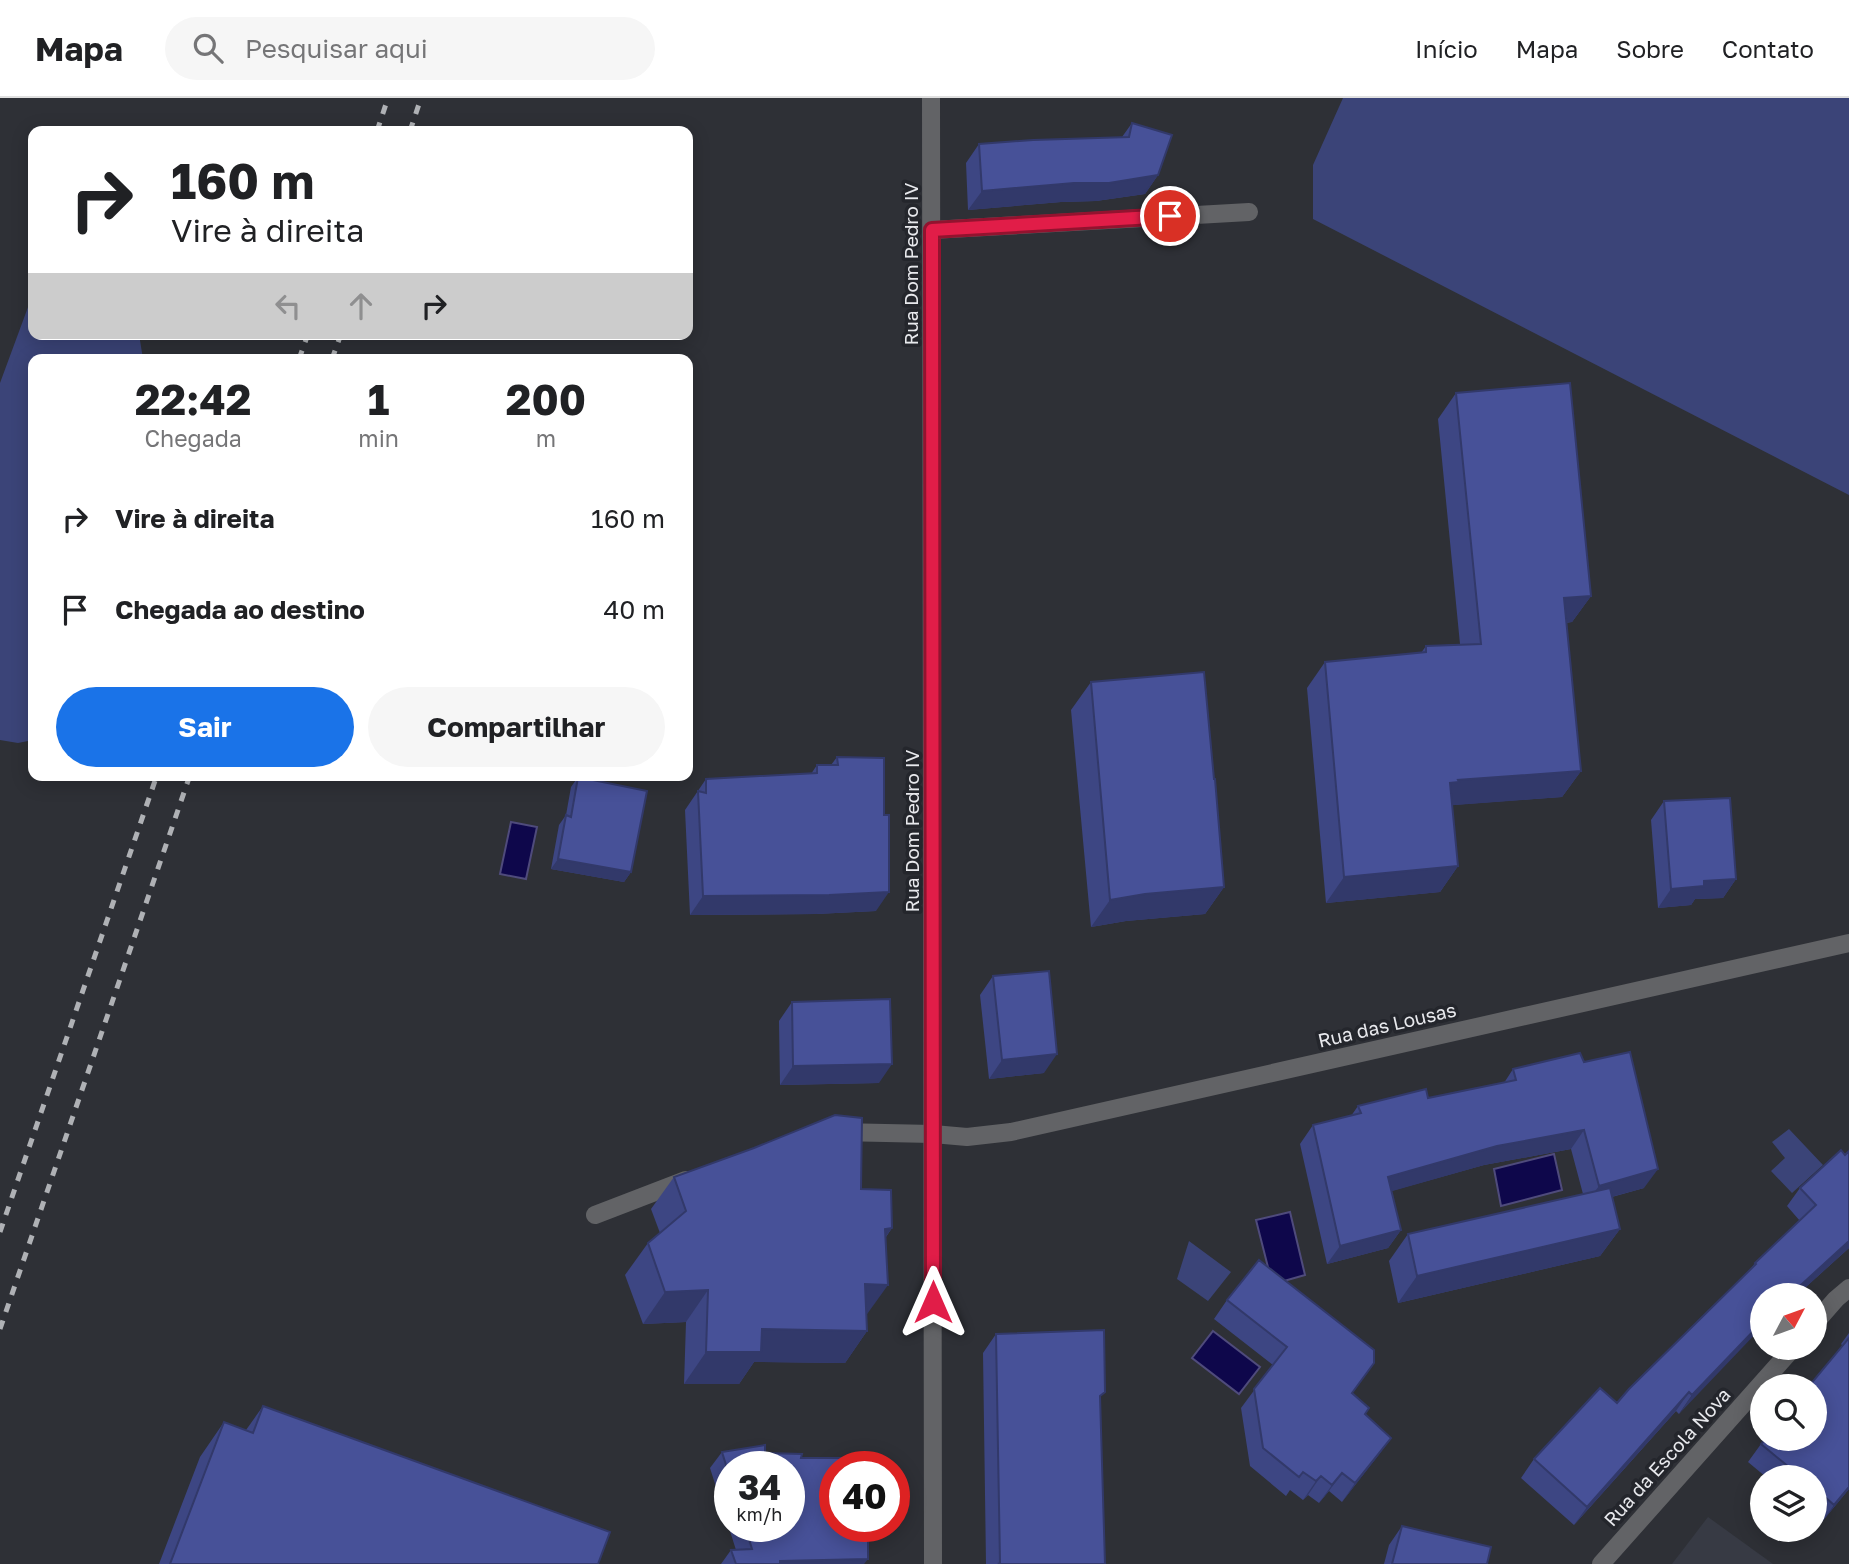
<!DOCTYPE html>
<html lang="pt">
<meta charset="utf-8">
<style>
:root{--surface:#fff;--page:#f6f6f6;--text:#202124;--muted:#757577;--line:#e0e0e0;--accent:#1a73e8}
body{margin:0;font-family:"Golos Text",sans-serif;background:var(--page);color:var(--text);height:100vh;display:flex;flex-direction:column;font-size:26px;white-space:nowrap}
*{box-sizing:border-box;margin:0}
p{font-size:23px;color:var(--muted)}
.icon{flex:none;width:38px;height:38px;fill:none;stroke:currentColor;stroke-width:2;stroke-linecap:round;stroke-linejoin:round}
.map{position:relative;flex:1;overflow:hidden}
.sheet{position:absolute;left:28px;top:256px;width:665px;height:427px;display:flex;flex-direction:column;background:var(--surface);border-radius:14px;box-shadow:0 4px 18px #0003}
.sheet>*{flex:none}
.guide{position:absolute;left:28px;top:28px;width:665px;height:214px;border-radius:14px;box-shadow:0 4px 18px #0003;background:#fff;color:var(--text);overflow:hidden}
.needle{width:46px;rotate:49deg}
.fabs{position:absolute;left:1750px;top:1185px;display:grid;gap:14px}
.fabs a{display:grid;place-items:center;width:77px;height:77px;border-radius:50%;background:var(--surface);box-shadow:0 4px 18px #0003;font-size:35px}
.speed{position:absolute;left:714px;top:1353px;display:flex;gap:14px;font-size:35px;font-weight:700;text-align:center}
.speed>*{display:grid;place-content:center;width:91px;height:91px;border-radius:50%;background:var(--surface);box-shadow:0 4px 18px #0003;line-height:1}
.speed small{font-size:18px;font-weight:400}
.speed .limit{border:10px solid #d22;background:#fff;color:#111}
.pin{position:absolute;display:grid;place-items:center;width:60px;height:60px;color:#fff;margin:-30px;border:4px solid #fff;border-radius:50%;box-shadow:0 2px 7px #0007}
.me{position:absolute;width:77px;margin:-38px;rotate:0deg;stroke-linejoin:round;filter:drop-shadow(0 0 5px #0008)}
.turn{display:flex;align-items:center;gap:24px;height:147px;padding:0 28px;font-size:32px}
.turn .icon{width:91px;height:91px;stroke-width:2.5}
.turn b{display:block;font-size:49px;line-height:60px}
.lanes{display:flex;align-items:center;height:66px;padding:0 28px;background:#0003;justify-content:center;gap:35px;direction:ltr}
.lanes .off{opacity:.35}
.eta{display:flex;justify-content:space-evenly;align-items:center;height:119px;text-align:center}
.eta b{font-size:42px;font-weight:700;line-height:49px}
.button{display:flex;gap:14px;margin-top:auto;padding:14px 28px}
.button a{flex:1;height:80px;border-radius:42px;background:var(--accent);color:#fff;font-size:28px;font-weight:700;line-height:80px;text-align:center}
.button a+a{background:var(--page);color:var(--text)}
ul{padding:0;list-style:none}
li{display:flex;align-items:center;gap:21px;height:91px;padding:0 28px}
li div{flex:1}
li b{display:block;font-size:26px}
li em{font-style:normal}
header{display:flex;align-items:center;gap:42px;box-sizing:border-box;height:98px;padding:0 35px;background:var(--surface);border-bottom:2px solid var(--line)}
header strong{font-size:33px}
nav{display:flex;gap:38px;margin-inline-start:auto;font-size:24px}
.search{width:490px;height:63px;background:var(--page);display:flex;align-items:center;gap:18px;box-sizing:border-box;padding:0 24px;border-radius:38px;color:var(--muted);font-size:26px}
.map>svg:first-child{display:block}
.built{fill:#373a44}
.green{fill:#3b4478}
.water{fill:#0e074b;stroke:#4f4b7c;stroke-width:2}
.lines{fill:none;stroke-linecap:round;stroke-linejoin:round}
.service{stroke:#626366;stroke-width:18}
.minor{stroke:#626366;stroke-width:18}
.tertiary{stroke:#626366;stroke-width:18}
.rail{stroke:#afb1b5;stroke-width:5;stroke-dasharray:9 9;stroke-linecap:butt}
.wall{fill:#3d4683;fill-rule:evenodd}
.shaded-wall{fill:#32396a}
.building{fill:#475198;stroke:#32396a;stroke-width:2}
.route-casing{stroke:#92132f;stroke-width:18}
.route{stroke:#e11d48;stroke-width:12}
.labels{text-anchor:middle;stroke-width:7;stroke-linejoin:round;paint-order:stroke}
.street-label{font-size:19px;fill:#e8e9ed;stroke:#24262c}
</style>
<header>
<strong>Mapa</strong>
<div class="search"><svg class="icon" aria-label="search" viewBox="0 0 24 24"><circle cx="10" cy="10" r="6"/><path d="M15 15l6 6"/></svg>Pesquisar aqui</div>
<nav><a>Início</a><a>Mapa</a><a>Sobre</a><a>Contato</a></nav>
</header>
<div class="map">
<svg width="1849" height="1466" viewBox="0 0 1849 1466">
<rect width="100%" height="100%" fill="#2e3036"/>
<!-- built -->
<path class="built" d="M1708 1419 1773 1466H1672Z"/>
<!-- green -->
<path class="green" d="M1343 0H1849V397L1313 121V67Z
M31 201 33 202V236H139L143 261H33V642L18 645 0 642V285Z
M1789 1031 1823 1067 1792 1095 1771 1073 1785 1060 1772 1044Z
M1189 1143 1231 1174 1208 1203 1177 1181Z"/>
<!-- water -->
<path class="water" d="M511 724 537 729 526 781 500 776Z
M1554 1056 1562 1092 1501 1108 1494 1071Z
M1290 1114 1305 1177 1277 1185 1271 1181 1256 1122Z
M1213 1233 1260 1269 1239 1296 1192 1260Z"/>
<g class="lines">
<!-- service -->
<path class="service" d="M932 132 1249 114
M838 1034 933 1036
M595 1117 686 1082"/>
<!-- minor -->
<path class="minor" d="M933 1036 967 1039 1011 1034 1849 845
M1815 1225 1836 1201 1849 1190
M1601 1466 1793 1250"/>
<!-- tertiary -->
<path class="tertiary" d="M931 0 933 1466"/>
<!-- rail -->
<path class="rail" d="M377 33 388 0
M410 33 421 0
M299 261 308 236
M332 261 341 236
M0 1134 157 677
M0 1231 190 677"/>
</g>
<!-- wall -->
<path class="wall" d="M1132 25 1158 77 1145 96 1096 103 1061 104 968 112 966 65 979 46 1122 39Z
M1456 295 1591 498 1572 524 1566 525 1581 673 1562 699 1452 707 1458 768 1440 794 1326 805 1307 590 1325 564 1421 555 1426 548 1460 546 1438 321Z
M1091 584 1224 789 1205 816 1126 823 1091 829 1071 612Z
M837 659 876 813 816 816 690 817 685 712 706 681 811 676 817 667H831Z
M578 679 631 774 624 784 551 771 559 727 566 717 571 689Z
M1664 703 1736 781 1723 800 1695 801 1691 807 1658 810 1651 722Z
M993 878 1044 975 989 981 980 897Z
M792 904 879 985 780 987 779 923Z
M1580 955 1644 1090 1612 1099 1620 1131 1600 1158 1398 1205 1389 1163 1408 1136 1583 1096 1571 1051 1484 1067 1391 1093 1401 1132 1388 1150 1327 1166 1300 1046 1313 1027 1351 1018 1358 1008 1428 1000 1504 985 1513 971Z
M1849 1053V1150L1797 1197H1762L1679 1316 1676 1313 1574 1427 1521 1380 1534 1361 1617 1305 1750 1172 1755 1165 1800 1123 1787 1108 1800 1090Z
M674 1079 861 1091 892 1130 886 1139 866 1217 867 1233 845 1265 754 1264 739 1286H684L686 1224 643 1226 625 1177 648 1145 660 1135 651 1111Z
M1227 1202 1353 1295 1365 1316 1391 1340 1342 1404 1329 1393 1319 1405 1308 1397 1303 1402 1290 1392 1286 1398 1250 1368 1241 1310 1273 1267 1214 1221Z
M1849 1235V1391L1821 1425 1815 1420V1379H1766L1748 1364 1761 1346 1843 1248 1841 1246Z
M996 1236 1100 1301 1105 1466H986L983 1255Z
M263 1308 598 1466H159L200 1359 224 1324 246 1332Z
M722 1354 765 1355 801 1360 835 1428H873L868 1435 864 1466H721L731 1452H736L710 1370ZM730 1368 789 1428H730Z
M1402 1428 1487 1466H1384L1389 1447Z"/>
<!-- shaded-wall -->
<path class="shaded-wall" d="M1158 77 1145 96 1096 103 1061 104 968 112 982 93Z
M1591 498 1572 524 1546 526 1564 500Z
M1581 673 1562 699 1442 708 1450 685 1458 682Z
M558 761 631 774 624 784 551 771Z
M1458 768 1440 794 1326 805 1344 779Z
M1736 781 1723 800 1695 801 1691 807 1658 810 1671 791 1704 783Z
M1224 789 1205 816 1126 823 1091 829 1110 802 1145 796Z
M889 794 876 813 816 816 690 817 703 798Z
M1057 956 1044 975 989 981 1002 962Z
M892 966 879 985 780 987 793 968Z
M1584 1032 1571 1051 1484 1067 1375 1098 1388 1079 1497 1048Z
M1658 1071 1644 1090 1585 1106 1599 1088Z
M892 1130 869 1162 885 1131Z
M1620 1131 1600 1158 1398 1205 1417 1178Z
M1401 1132 1388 1150 1327 1166 1340 1148Z
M1849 1143V1150L1797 1197H1790Z
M865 1186 888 1187 865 1219Z
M708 1192 686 1224 643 1226 665 1194Z
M1762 1224V1229L1679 1316 1692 1297Z
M762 1231 867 1233 845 1265 754 1264 739 1286H684L706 1254Z
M1689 1294 1676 1313 1574 1427 1587 1409Z
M1391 1340 1378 1358 1342 1404 1355 1385Z
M1342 1375 1329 1393 1319 1405 1332 1387Z
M1321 1378 1308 1397 1303 1402 1316 1383Z
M1849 1389V1391L1821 1425 1834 1407Z
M868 1461 864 1466H778L780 1463Z"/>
<!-- building -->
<path class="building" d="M1132 25 1172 37 1158 77 1109 85H1074L982 93 979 46 1033 42 1129 39Z
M1570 285 1591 498 1564 500 1581 673 1458 682 1459 684 1450 685 1458 768 1344 779 1325 564 1426 554V548L1481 546 1456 295Z
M1204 574 1214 681H1215L1224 789 1145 796 1110 802 1091 584Z
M837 659 884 660V717H889V794L829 797 703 798 698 693 706 695V681L817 675V667H838Z
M578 679 647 693 631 774 558 761 566 717 571 719Z
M1730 700 1736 781 1704 783V788L1671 791 1664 703Z
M1049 873 1057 956 1002 962 993 878Z
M890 901 892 966 793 968 792 904Z
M1630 954 1658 1071 1599 1088 1584 1032 1497 1048 1388 1079 1401 1132 1340 1148 1313 1027 1361 1015 1358 1008 1426 991 1428 1000 1516 982 1513 971 1580 955 1584 964Z
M835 1017 862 1020 861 1091 891 1092 892 1130 885 1131 888 1187 865 1186 867 1233 762 1231 761 1254H706L708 1192 665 1194 648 1145 686 1113 674 1079 754 1050Z
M1841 1052 1845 1057 1849 1053V1143L1790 1197H1762V1224L1692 1297 1689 1294 1587 1409 1534 1361 1600 1290 1617 1305 1629 1291 1756 1166 1755 1165 1816 1107 1800 1090Z
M1610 1090 1620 1131 1417 1178 1408 1136Z
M1259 1162 1374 1252V1265L1352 1295 1369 1310 1365 1316 1391 1340 1355 1385 1342 1375 1332 1387 1321 1378 1316 1383 1303 1374 1299 1379 1263 1350 1254 1291 1287 1249 1227 1202Z
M1104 1232 1105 1294 1100 1298 1105 1466H998L1000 1465 996 1236Z
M1849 1240V1389L1834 1407 1815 1390V1379H1801L1761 1346 1766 1340H1815V1288H1809Z
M263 1308 610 1434 598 1466H170L224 1324 253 1335Z
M765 1347V1355L802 1356 801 1360H874V1368H835V1428H868V1461L780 1463V1466H736L731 1452 752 1451 745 1428H789V1368H730V1380L722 1354Z
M1402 1428 1491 1449 1487 1466H1392Z"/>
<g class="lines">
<!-- route casing -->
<g class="route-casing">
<path id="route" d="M933 1204 932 132 1170 118"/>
</g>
<!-- route -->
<use href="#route" class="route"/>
</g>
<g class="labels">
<!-- street labels -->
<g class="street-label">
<text transform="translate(911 166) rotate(-90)" y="7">Rua Dom Pedro IV</text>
<text transform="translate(912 733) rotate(-90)" y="7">Rua Dom Pedro IV</text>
<text transform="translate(1387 927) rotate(-13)" y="7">Rua das Lousas</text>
<text transform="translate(1667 1359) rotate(-48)" y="7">Rua da Escola Nova</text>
</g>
</g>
</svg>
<div class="fabs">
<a><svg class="needle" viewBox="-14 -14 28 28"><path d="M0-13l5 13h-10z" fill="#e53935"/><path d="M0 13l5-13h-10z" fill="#757577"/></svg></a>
<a><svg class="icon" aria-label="search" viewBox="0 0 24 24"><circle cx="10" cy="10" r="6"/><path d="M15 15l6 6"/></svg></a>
<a><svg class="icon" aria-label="layers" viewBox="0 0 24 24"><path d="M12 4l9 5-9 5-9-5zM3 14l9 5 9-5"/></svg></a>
</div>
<div class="speed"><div>34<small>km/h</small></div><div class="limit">40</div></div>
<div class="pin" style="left:1170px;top:118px;background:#d93025"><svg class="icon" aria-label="arrive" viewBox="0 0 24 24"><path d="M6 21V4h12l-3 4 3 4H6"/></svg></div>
<svg class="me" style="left:933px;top:1204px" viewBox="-20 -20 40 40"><path d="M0-17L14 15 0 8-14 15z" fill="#e11d48" stroke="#fff" stroke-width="4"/></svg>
<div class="guide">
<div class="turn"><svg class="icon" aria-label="right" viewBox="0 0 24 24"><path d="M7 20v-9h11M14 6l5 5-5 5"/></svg><div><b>160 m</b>Vire à direita</div></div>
<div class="lanes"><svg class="icon off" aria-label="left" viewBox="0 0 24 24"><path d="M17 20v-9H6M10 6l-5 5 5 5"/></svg><svg class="icon off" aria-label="ahead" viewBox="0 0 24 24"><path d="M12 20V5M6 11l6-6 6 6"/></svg><svg class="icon" aria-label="right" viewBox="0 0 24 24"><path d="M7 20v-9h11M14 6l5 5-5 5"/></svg></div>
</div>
<section class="sheet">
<div class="eta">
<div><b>22:42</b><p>Chegada</p></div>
<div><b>1</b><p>min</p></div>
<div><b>200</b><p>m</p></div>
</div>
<ul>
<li><svg class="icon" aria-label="right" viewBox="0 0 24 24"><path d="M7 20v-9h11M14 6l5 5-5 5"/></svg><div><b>Vire à direita</b></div><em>160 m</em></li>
<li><svg class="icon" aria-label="arrive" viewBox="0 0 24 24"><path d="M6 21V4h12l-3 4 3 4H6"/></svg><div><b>Chegada ao destino</b></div><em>40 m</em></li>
</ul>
<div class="button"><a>Sair</a><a>Compartilhar</a></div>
</section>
</div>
